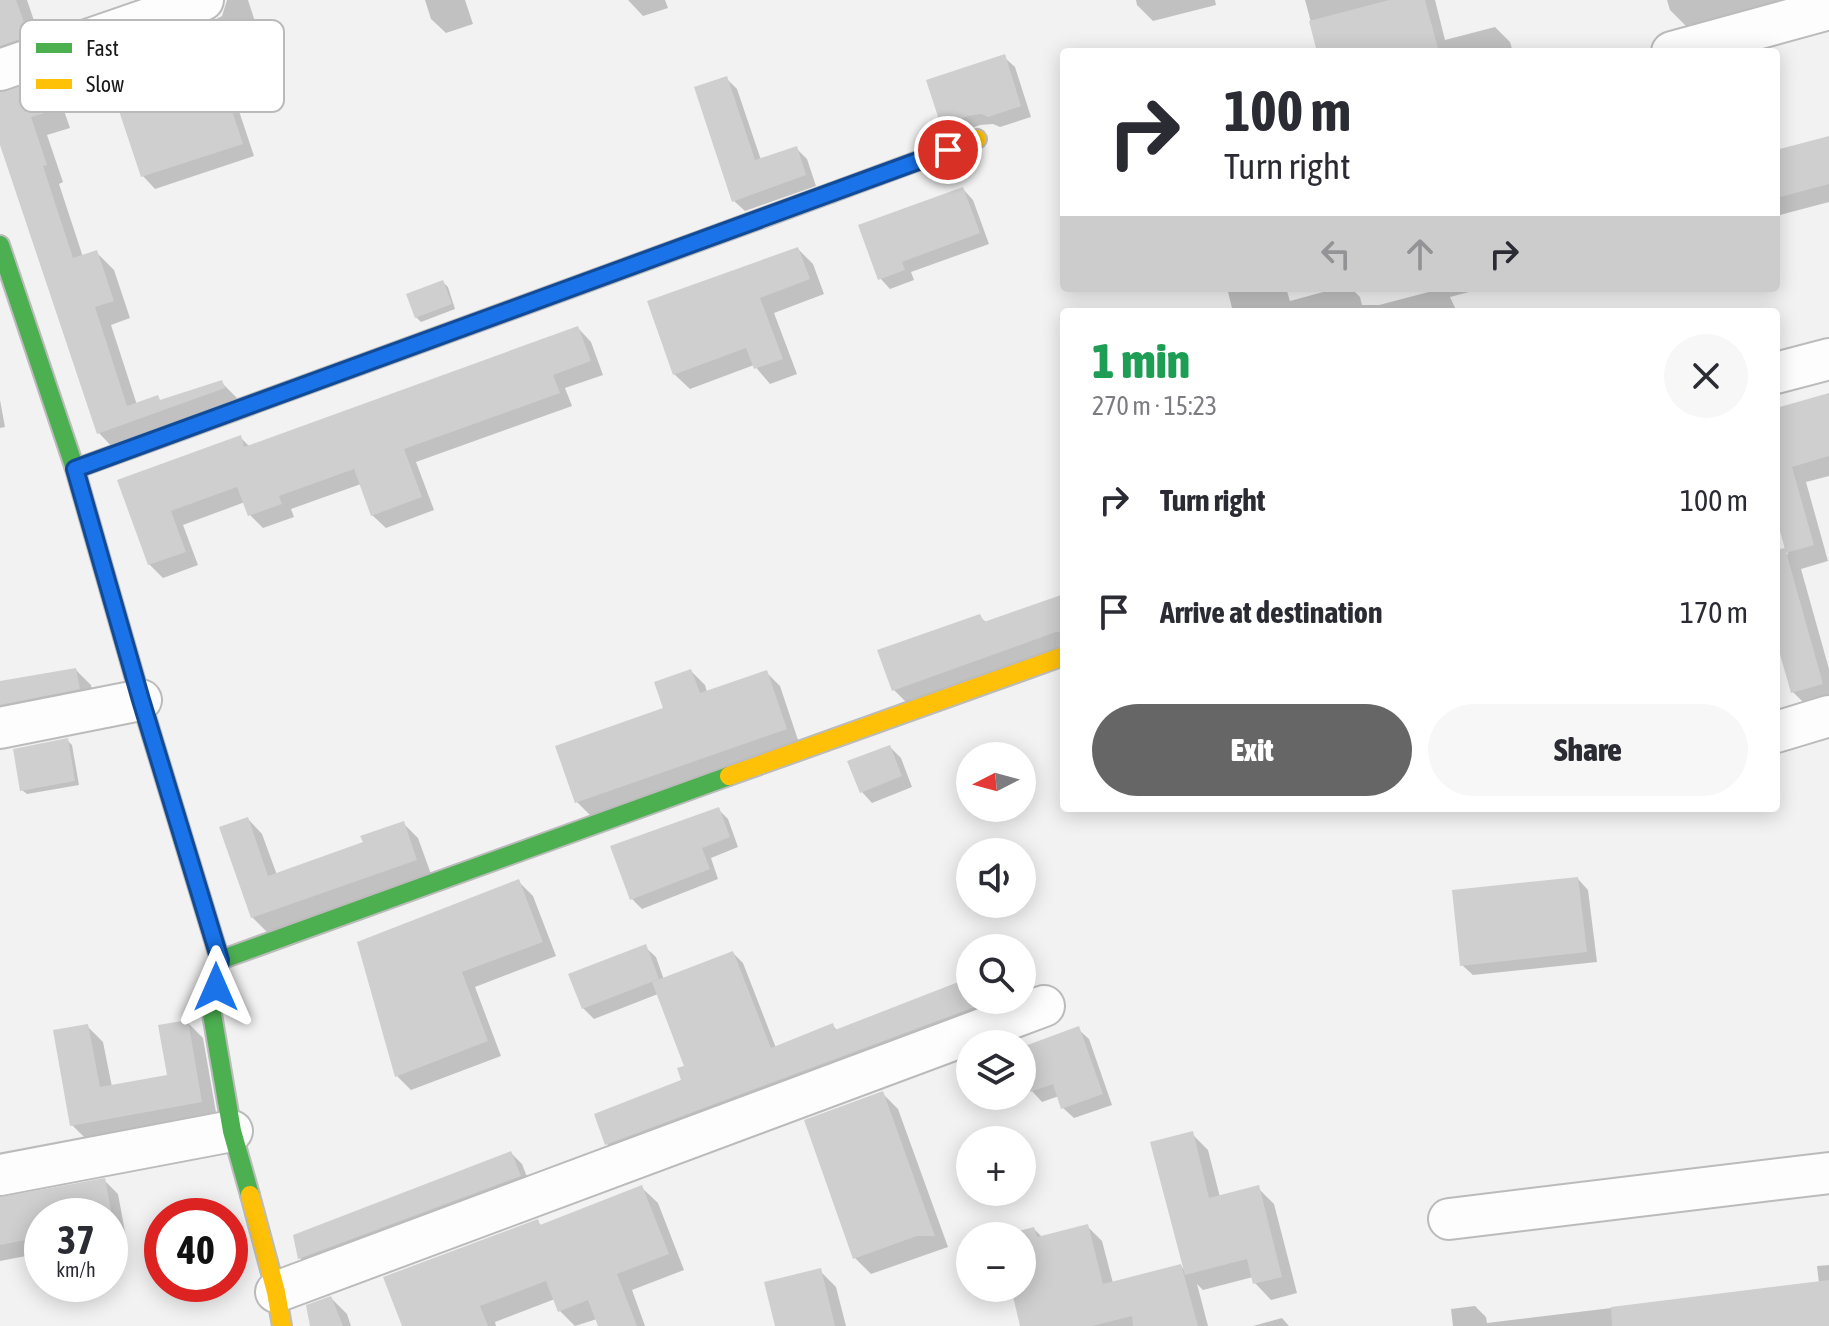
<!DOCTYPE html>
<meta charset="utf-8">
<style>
:root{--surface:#fff;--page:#f7f7f7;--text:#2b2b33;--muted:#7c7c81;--accent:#666}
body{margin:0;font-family:"Asap Condensed",sans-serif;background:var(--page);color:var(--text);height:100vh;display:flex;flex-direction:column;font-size:30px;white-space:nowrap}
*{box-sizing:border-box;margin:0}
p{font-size:26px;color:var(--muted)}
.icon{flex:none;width:44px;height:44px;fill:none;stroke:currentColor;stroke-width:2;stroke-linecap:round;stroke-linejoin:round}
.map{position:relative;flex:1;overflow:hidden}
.panel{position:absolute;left:1060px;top:308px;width:720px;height:504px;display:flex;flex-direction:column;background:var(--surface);border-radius:8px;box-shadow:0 4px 20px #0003}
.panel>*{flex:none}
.top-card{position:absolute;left:1060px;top:48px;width:720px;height:244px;border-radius:8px;box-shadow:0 4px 20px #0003;background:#fff;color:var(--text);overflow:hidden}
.needle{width:52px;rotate:264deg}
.controls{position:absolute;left:956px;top:742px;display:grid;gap:16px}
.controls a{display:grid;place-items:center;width:80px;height:80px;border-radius:50%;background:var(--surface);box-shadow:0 4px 20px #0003;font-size:40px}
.speed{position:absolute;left:24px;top:1198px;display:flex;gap:16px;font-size:40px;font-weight:700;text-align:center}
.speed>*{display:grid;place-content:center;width:104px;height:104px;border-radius:50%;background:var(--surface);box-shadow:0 4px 20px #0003;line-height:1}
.speed small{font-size:20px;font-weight:400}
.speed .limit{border:12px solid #d22;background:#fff;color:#111}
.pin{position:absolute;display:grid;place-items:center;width:68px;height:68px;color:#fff;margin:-34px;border:4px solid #fff;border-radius:50%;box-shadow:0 2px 8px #0007}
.me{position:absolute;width:88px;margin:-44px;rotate:0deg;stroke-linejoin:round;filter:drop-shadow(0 0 6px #0008)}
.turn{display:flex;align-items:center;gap:28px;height:168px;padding:0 32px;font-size:36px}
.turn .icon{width:104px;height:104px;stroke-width:2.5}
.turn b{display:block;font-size:56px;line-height:68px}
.lanes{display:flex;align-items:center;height:76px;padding:0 32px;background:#0003;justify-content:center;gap:40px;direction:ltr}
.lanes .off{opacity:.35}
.round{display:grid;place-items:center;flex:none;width:84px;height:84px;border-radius:42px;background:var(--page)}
.head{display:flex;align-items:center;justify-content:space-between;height:136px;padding:0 32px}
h1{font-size:48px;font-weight:800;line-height:60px;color:#1e9e55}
.cta{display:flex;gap:16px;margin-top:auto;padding:16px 32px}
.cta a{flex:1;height:92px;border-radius:48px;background:var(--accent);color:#fff;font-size:32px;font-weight:800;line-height:92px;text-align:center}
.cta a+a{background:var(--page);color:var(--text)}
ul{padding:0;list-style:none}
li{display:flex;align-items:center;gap:24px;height:112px;padding:0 32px}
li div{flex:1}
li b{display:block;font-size:30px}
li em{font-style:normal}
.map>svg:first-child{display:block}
.shadow{fill:#0003}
.building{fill:#cfcfcf}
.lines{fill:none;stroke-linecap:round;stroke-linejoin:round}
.street-casing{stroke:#bbbbbc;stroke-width:44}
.fast-casing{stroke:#bbbbbc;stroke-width:22}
.slow-casing{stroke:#bbbbbc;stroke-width:22}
.street{stroke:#fdfdfd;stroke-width:40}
.fast{stroke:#4caf50;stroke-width:18}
.slow{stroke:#ffc107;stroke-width:18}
.route-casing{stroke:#114b97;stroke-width:20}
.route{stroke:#1a73e8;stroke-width:14}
.key{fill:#fff;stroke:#bababb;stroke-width:2}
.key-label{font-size:22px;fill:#1a1a1b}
</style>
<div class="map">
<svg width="1829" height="1326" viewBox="0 0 1829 1326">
<rect width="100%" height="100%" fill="#f2f2f2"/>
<!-- shadow -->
<path class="shadow" d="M0 0H27L45 53 0 73Z
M227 0H248L268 61 227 75 254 156 155 189 143 176 207 38 203 26 222 16Z
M425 0H465L473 24 446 33 431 19Z
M628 0H665L668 8 643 16Z
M1136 0H1215L1216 5 1153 21 1137 5Z
M1305 0H1435L1445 40 1495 27 1510 42 1513 52H1319Z
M1667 0H1795L1686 26 1670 10Z
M1004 57 1015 67 1031 117 1000 127 993 124 980 125 953 135 943 124Z
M727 79 737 89 761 160 796 148 807 159 816 186 745 211 734 201Z
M43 82 60 99 70 128 47 135 63 182 59 184 83 257 97 253 114 270 130 318 111 325 137 405 162 402 221 382 239 400 116 451 99 433 0 139V94Z
M1829 138V202L1776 216V152Z
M963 189 973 200 989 244 911 272 914 280 890 289 880 278Z
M798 249 813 264 824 294 774 313 797 374 770 384 754 365 690 389 674 374Z
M443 282 448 287 455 309 421 322 416 317Z
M1227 288H1286L1290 301 1338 288H1351L1360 297 1362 305H1379L1444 288H1484L1450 297 1457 312H1233Z
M578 328 591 342 603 375 565 388 572 406 416 462 434 510 386 528 372 515 361 484 291 509 294 517 263 528 250 515 245 502 183 525 198 565 163 578 149 564 119 482 240 437 250 447Z
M1829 395V476L1806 482 1828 561 1801 569 1829 669V702L1808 707 1793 692 1779 644 1776 645V558L1788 554 1776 509V410Z
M0 400 5 427 0 428Z
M1064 596V648L908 704 894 690 980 617 987 623Z
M76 670 91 685 94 704 0 726V683Z
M691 671 705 685 707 692 766 672 780 686 799 743 591 816 577 802 665 709Z
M67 740 72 745 79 785 27 794 22 790Z
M890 747 901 758 912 787 872 803 862 792Z
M718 809 728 819 738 847 711 858 718 879 642 909 632 899Z
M248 819 262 834 277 875 366 843 403 823 418 838 431 874 267 932 252 917Z
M1578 879 1588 890 1597 962 1473 975 1462 965Z
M519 882 533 896 556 956 475 987 501 1056 411 1090 397 1076 360 943Z
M645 947 656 957 664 980 733 953 743 963 776 1048 833 1026 838 1031 966 982 970 986V1000H979L986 1017 617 1154 607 1144 684 1081 686 1067 658 994 594 1019 583 1008Z
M187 1022 203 1038 217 1118 88 1141 72 1125 87 1026 103 1042 112 1087 170 1076Z
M1078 1029 1089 1039 1112 1105 1074 1118 1063 1108 1059 1096 1042 1102 1032 1091 1022 1063V1049Z
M882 1093 898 1109 948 1247 871 1274 855 1258Z
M1192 1134 1208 1150 1220 1197 1258 1188 1274 1204 1297 1293 1271 1300 1255 1283 1253 1277 1203 1290 1197 1284 1208 1326H1023L1013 1288H1022V1236H1007L1034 1229 1042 1237 1087 1226 1102 1241 1113 1283 1181 1266 1186 1272Z
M511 1153 522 1164 531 1187 310 1269 300 1258Z
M105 1181 118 1194 126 1237 110 1240V1216H42V1253L0 1261V1199Z
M641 1187 658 1203 684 1270 632 1290 645 1326H600L597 1319 575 1326 560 1311 555 1299 495 1322 496 1326H404L537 1221 542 1226Z
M1829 1265V1326H1453L1451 1309 1475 1306 1486 1317 1487 1323 1819 1283 1817 1266Z
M820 1271 836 1287 846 1326H777Z
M331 1298 347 1314 351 1326H313Z
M1282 1318 1289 1326H1253Z"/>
<!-- building -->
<path class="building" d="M0 0H16L29 36 0 46Z
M1389 0H1425L1439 52H1317L1309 21Z
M248 22 257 49 216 62 243 144 141 177 105 69Z
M1005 54 1021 106 988 117 981 114 968 116 941 126 926 80Z
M727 76 755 160 797 146 806 175 732 202 694 87Z
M43 79 54 110 31 117 47 165 43 166 73 258 97 250 114 301 95 307 127 406 158 395 160 400 222 380 225 388 97 434 0 145V92Z
M1829 136V184L1776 198V150Z
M963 187 980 233 902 262 905 270 878 280 858 225Z
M798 247 810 279 760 298 783 359 754 369 746 348 673 375 647 301Z
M443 280 452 304 415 318 406 294Z
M578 326 591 361 553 375 560 393 404 449 422 497 371 516 354 469 279 496 282 504 248 516 237 487 171 511 186 552 148 565 117 480 241 435 244 447Z
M1829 393V456L1792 467 1814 545 1786 553 1776 517V408Z
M1785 548 1823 684 1791 693 1776 640V550Z
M1064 594V632H1056L892 691 877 650 980 614 984 622Z
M76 668 80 689 0 705V681Z
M691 669 700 693 767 670 787 729 575 803 555 746 663 708 654 682Z
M68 738 75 781 20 791 13 749Z
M890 745 902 776 860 793 847 761Z
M719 807 730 837 702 848 710 869 630 900 610 846Z
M248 817 268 876 363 842 360 836 404 821 417 860 251 918 219 827Z
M1578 877 1587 952 1460 966 1452 890Z
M519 879 543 942 462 972 488 1041 395 1077 357 942Z
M646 944 659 979 582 1009 568 974Z
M733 951 771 1048 833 1023 835 1030 966 979 970 1000H974L977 1006 605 1145 594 1114 681 1080 677 1068 684 1066 652 982Z
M188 1020 202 1102 70 1126 53 1030 88 1024 100 1087 167 1075 158 1025Z
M1079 1026 1103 1094 1061 1109 1053 1084 1030 1092 1022 1070V1047Z
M883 1091 935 1236H917L853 1259 804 1120Z
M1193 1131 1209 1198 1259 1185 1282 1277 1253 1284 1247 1259 1185 1275 1150 1142Z
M511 1151 521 1176 298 1259 293 1235Z
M105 1178 112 1216H42V1237L0 1245V1197Z
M642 1185 669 1254 617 1274 637 1326H598L588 1300 558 1312 546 1281 480 1306 488 1326H402L383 1277 538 1219 540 1225Z
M1088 1224 1103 1284 1181 1264 1198 1326H1133L1132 1316 1092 1326H1020L1011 1288H1022V1236H999L1034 1227 1037 1237Z
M821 1268 835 1326H775L764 1282Z
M1829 1280V1326H1612L1611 1307Z
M331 1296 343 1326H310L306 1305Z"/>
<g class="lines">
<!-- street casing -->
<g class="street-casing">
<path id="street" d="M1672 52 1829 9
M0 70 203 0
M1776 373 1829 359
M0 728 141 700
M1776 732 1829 716
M0 1175 232 1131
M1449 1219 1829 1173
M276 1292 1044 1006"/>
</g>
<!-- fast casing -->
<g class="fast-casing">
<path id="fast" d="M0 245 75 469 141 700 220 960 212 1014 232 1131 250 1195
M75 469 831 193
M220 960 729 776"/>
</g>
<!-- slow casing -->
<g class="slow-casing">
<path id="slow" d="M831 193 977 139
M729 776 1064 656
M250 1195 276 1292 282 1326"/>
</g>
<!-- street -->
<use href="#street" class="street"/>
<!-- fast -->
<use href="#fast" class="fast"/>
<!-- slow -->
<use href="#slow" class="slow"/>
</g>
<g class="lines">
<!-- route casing -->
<g class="route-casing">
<path id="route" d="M216 987 220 960 141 700 75 469 948 150"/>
</g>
<!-- route -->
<use href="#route" class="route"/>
</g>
<!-- legend -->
<rect x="20" y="20" width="264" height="92" rx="12" class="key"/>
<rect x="36" y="43" width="36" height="10" fill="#4caf50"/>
<rect x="36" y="79" width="36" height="10" fill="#ffc107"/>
<g class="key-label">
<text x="86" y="56">Fast</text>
<text x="86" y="92">Slow</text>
</g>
</svg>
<div class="controls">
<a><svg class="needle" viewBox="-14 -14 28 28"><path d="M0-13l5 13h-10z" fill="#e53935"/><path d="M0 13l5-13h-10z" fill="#7c7c81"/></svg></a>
<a><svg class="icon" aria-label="sound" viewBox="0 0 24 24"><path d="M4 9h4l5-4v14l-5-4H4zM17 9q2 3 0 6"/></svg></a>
<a><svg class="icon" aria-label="search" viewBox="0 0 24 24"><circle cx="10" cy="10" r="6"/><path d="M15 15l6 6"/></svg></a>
<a><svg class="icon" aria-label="layers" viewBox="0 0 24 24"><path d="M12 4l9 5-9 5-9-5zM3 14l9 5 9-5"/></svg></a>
<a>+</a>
<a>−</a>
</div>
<div class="speed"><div>37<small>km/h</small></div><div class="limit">40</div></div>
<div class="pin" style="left:948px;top:150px;background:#d93025"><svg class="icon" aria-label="arrive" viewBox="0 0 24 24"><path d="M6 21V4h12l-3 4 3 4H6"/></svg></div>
<svg class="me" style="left:216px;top:987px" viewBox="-20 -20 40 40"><path d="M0-17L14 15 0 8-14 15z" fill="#1a73e8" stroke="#fff" stroke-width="4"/></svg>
<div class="top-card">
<div class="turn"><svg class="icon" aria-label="right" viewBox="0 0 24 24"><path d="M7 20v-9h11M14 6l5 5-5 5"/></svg><div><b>100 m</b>Turn right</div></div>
<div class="lanes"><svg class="icon off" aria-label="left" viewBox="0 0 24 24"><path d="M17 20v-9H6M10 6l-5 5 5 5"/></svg><svg class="icon off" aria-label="ahead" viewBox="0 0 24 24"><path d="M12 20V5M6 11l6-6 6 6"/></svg><svg class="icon" aria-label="right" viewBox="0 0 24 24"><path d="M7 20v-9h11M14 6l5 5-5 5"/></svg></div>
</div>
<section class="panel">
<div class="head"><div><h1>1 min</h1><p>270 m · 15:23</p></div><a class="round"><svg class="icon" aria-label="close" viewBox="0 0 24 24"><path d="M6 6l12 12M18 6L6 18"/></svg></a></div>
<ul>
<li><svg class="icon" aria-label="right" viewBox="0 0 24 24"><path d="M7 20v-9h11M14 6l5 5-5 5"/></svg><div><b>Turn right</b></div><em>100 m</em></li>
<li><svg class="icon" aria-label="arrive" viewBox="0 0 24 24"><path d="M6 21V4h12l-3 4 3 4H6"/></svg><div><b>Arrive at destination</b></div><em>170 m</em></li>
</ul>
<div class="cta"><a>Exit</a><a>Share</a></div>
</section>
</div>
